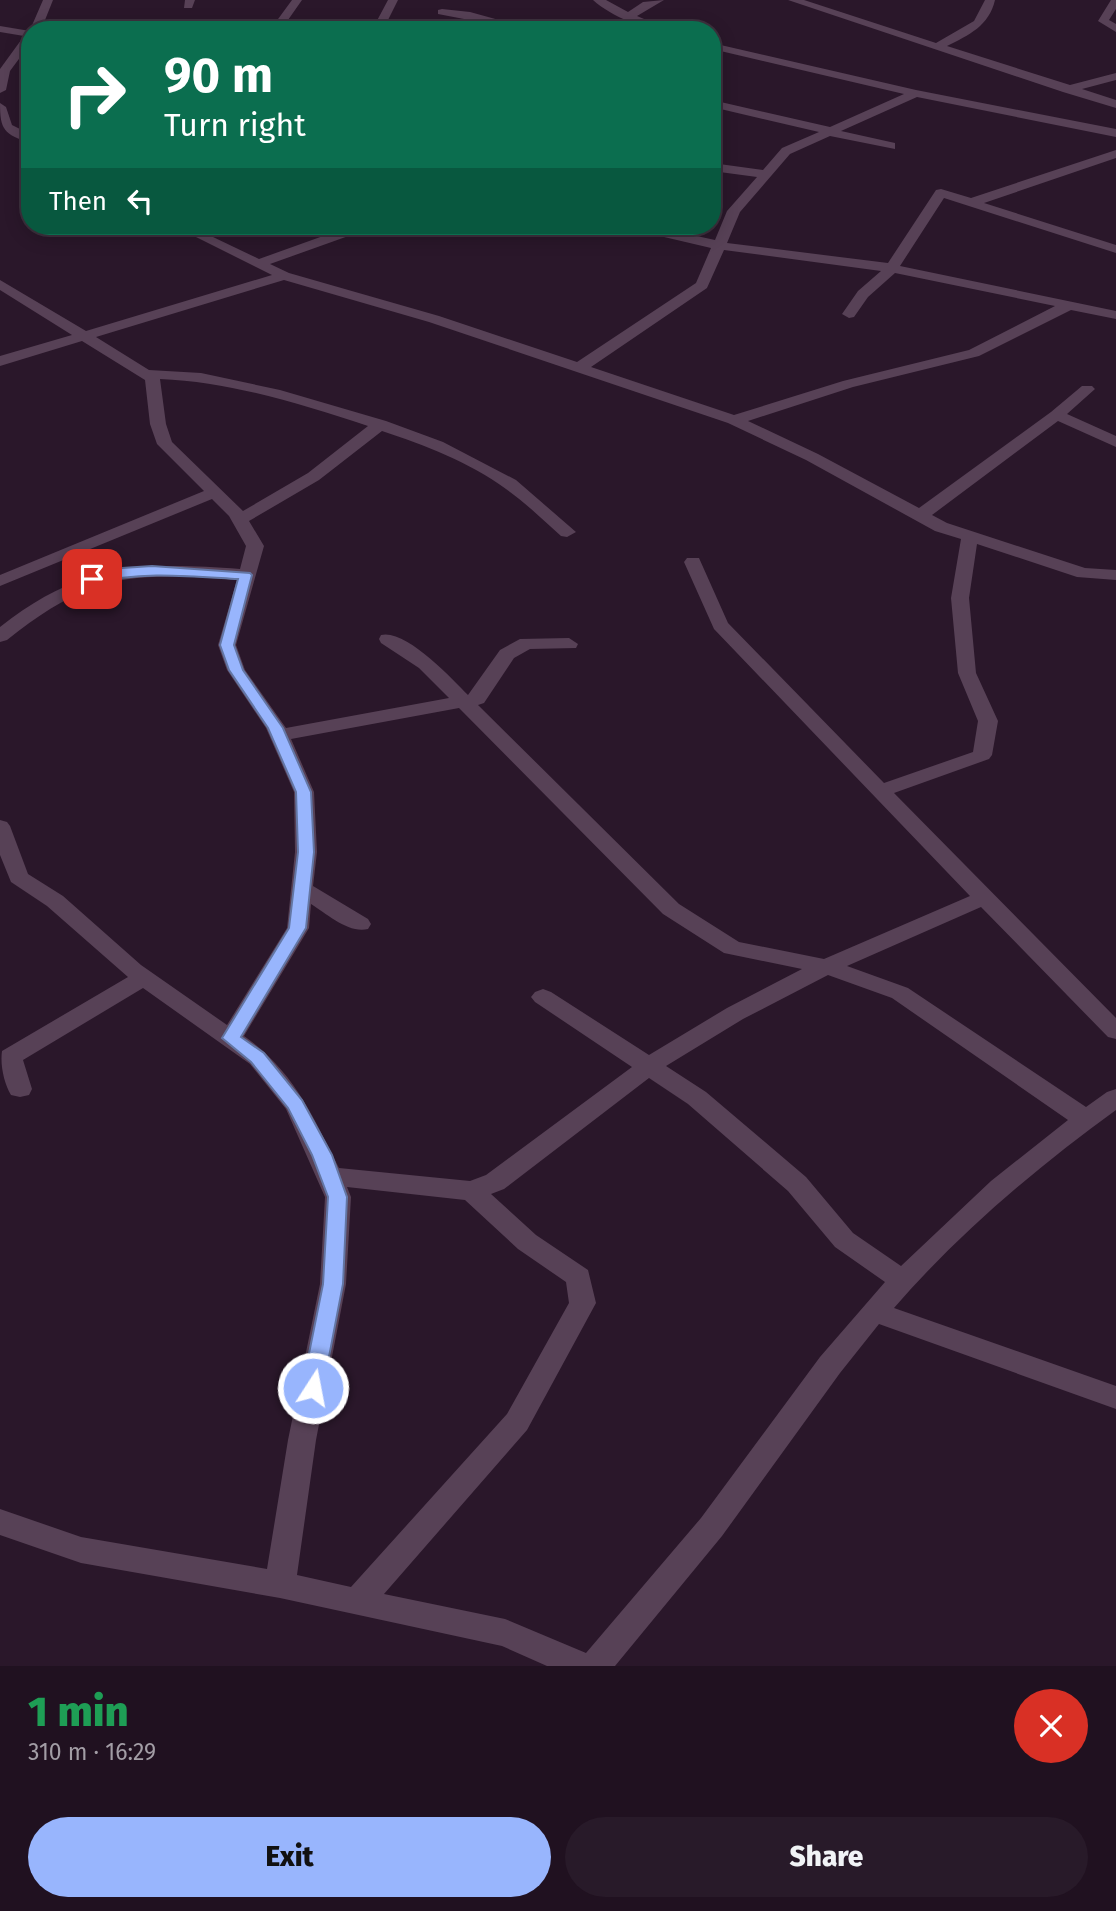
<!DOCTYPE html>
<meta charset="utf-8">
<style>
:root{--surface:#201120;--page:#281a29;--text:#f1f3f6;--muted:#a29da5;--line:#3d313e;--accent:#98b5fd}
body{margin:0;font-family:"Fira Sans",sans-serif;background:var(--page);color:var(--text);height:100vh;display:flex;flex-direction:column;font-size:26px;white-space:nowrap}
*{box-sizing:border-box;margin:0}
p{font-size:23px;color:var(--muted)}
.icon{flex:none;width:38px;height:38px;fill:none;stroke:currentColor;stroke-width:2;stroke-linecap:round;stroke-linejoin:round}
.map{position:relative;height:1666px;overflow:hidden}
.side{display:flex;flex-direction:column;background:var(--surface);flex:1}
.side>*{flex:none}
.hud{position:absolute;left:21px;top:21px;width:700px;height:214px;border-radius:28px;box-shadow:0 4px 18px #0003,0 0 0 2px var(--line);background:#0b6e4f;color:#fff;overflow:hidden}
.pin{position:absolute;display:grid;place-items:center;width:60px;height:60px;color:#fff;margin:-30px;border-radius:14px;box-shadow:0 4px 10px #0006}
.me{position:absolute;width:77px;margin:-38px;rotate:11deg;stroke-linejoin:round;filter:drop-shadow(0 0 5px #0008)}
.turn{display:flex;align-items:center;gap:24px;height:147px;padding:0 28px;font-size:32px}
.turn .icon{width:91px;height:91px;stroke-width:2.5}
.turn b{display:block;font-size:49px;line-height:60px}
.then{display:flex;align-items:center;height:66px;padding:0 28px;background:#0003;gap:14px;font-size:26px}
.round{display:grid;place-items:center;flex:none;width:74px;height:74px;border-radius:37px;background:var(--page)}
.head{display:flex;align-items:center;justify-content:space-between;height:119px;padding:0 28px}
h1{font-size:42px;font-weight:800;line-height:52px;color:#1e9e55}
.action{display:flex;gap:14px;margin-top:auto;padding:14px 28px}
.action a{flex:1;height:80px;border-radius:42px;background:var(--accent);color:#111;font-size:28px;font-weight:800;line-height:80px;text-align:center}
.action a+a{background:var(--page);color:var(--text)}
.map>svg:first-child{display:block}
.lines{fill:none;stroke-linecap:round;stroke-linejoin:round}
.minor{fill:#574156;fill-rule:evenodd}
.route{fill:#98b5fd;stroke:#6376a4;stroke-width:2}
</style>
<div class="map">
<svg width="1116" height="1666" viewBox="0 0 1116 1666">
<rect width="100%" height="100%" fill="#2a172a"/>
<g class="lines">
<!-- minor -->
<path class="minor" d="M43 0H53L41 30H30Z
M185 0H195L192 8H184Z
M292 0H302L281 30H270Z
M388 0H398L383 30H372Z
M593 0H606L628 12 643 2 664 0 637 16 670 30C644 30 612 17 593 0Z
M788 0H804L936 43 974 21 985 0H995C989 26 969 35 947 46L1070 85 1116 73V80L1082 89 1116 100V108L1063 92Z
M1111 0H1116V9L1109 20 1116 24V32L1098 21Z
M442 9 470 12 499 20 500 30H490V24L438 14V10Z
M0 26 30 31V44L10 71 6 90 0 93V69L24 36 0 32Z
M712 43 916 90 1116 129V137L917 97 841 131 895 143V149L830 136 790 154 740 212 727 243 888 263 936 190 941 189 971 198 1116 150V158L984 203 1116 245V253L944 198 900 266 1116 311V319L1071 310 979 356 853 387 748 421 818 454 919 508 1051 412 1082 386H1092L1095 389 1067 414 1116 436V447L1058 421 932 515 947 523 1085 568 1116 570V580L1077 577 977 544 969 598 976 673 998 721 992 755 989 759 894 793 1116 1018V1039L1108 1037 981 907 847 966 908 988 1086 1107 1107 1092 1116 1089V1110C1036 1168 958 1234 894 1308L1116 1386V1409L879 1324 840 1373 722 1536 615 1666H547L502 1646 280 1598 81 1563 0 1535V1509L81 1537 267 1569 288 1440 320 1284 325 1197 286 1109 250 1064 143 988 23 1060 32 1089 29 1095 20 1097 11 1095C4 1083 0 1065 2 1051L128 977 47 906 11 882 0 855V820L7 822 10 826 28 874 63 896 141 965 227 1025 287 928 295 852 294 792 266 728 227 670 218 645 237 580C132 572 91 573 7 640L0 642V627C82 563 140 562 240 569L246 546 229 516 212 499 0 586V575L204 491 157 444 150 424 145 380 82 341 0 366V356L72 335 0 290V280L86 331 272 275 174 226H190L259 259 351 226H369L368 229 270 264 289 273 439 316 577 362 696 283 711 248 630 229 629 226H651L715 240 727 211 757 177 712 171V163L763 170 782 148 819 132 712 107V100L830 127 904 94 712 49ZM724 250 881 271 858 291 842 314 849 318 854 317 868 297 895 273 1055 306 969 350 843 381 734 415 591 367 707 288ZM284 280 429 322 728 423 806 460 935 531 961 539 951 598 958 673 978 721 973 752 884 783 728 623 699 558H687L684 562 714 629 970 896 824 959 739 942 679 904 478 705 484 703 514 658 530 649 576 648 578 644 569 638 520 639 500 650 468 695C451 678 406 629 381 635L379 639 381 643 419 668 449 698 286 728 245 670 236 645 264 546 249 521 319 480 382 431C425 445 469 462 506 489 526 503 543 520 561 536L567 537 576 532 516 480 443 442 386 421 280 390 201 373 149 370 96 337ZM160 379C232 382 300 404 368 426L308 473 243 511 172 442 166 424ZM459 708 663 914 724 953 802 969 727 1008 649 1055 551 992 543 989 535 992 531 997 535 1002 632 1067 486 1175 470 1181 339 1168C313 1116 293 1070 244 1036L309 928 311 904C327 914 349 934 368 929L371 924 368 919 313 886 317 852 314 792 291 739ZM828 975 892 998 1068 1120 991 1181 901 1266 853 1233 806 1177 706 1092 666 1066 743 1019ZM649 1078 688 1104 788 1191 835 1247 885 1282 820 1357 701 1518 586 1653 505 1619 384 1594 527 1430 596 1303 588 1270 536 1235 491 1194 504 1189ZM347 1187 465 1200 518 1249 566 1282 569 1303 507 1414 351 1587 297 1575 316 1440 346 1284 351 1197Z
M0 103 6 107 12 125 30 134V143C4 134 0 130 0 103Z"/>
</g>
<!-- route -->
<path class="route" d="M152 566 250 573 252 575 234 645 243 670 283 728 311 792 314 852 306 928 241 1037 264 1053 302 1100 332 1155 347 1197 343 1284 323 1388 320 1394 313 1396 305 1394 302 1388 323 1284 328 1197 312 1155 288 1108 251 1062 222 1038 289 928 298 852 296 792 268 728 229 670 220 645 238 579C188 576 141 571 92 583L85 579 87 577 122 568Z"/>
</svg>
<div class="pin" style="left:92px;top:579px;background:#d93025"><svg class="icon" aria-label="arrive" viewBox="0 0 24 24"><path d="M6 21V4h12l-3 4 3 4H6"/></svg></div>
<svg class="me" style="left:313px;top:1388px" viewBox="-20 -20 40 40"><circle r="17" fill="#98b5fd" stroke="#fff" stroke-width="3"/><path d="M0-11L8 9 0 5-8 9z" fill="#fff"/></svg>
<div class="hud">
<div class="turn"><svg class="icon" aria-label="right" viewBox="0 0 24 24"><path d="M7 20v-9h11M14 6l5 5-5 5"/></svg><div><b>90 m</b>Turn right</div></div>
<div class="then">Then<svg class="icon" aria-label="left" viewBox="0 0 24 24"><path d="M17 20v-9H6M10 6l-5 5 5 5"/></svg></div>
</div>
</div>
<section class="side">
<div class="head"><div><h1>1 min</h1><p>310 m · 16:29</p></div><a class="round" style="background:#d93025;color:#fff"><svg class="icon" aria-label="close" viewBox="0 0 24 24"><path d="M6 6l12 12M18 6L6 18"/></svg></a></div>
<div class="action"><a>Exit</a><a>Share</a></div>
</section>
